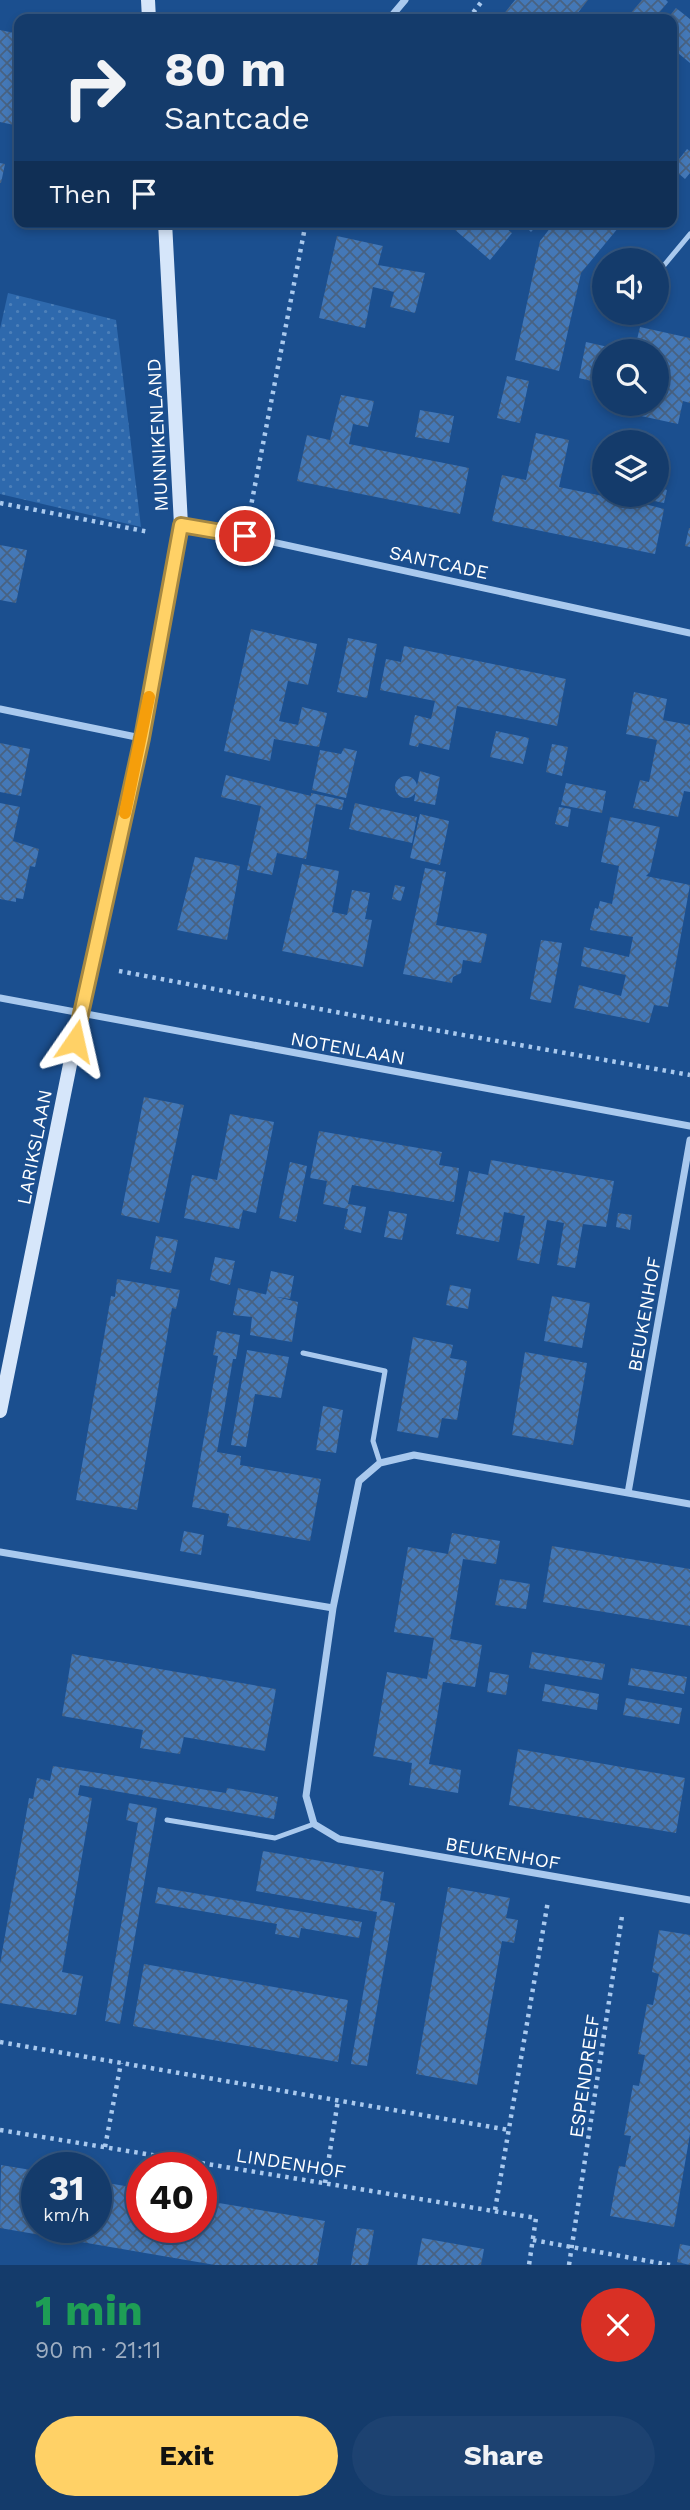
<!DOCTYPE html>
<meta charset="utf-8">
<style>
:root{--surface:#143b6b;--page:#1d4271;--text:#f1f3f6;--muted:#9dadc1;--line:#33557e;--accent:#ffd166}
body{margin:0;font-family:"Work Sans",sans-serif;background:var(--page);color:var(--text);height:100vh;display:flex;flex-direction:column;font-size:26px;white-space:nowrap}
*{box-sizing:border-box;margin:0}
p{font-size:23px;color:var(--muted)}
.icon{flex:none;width:38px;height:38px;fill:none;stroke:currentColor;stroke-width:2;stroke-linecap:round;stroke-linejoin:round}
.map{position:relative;height:2265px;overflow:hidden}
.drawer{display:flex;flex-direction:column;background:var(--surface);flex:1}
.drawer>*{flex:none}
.top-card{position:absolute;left:14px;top:14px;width:663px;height:214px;border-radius:14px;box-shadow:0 4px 10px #0003,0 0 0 2px var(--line);background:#143b6b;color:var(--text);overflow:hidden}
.fabs{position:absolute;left:592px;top:248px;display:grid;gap:14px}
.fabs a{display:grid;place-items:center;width:77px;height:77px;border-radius:50%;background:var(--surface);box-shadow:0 4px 10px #0003,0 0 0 2px var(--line);font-size:35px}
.speed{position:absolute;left:21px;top:2152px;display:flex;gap:14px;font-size:35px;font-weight:700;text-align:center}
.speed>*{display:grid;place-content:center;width:91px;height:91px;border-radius:50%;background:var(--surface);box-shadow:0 4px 10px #0003,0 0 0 2px var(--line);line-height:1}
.speed small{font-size:18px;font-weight:400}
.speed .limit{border:10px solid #d22;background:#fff;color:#111}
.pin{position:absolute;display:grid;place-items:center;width:60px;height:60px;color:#fff;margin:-30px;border:4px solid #fff;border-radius:50%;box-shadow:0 2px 7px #0007}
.me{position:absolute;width:77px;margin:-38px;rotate:11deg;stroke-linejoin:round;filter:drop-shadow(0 0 5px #0008)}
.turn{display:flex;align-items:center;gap:24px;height:147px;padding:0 35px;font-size:32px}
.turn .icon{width:91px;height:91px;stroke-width:2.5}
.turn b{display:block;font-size:49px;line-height:60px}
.then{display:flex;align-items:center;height:66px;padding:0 35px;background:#0003;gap:14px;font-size:26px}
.round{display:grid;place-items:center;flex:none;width:74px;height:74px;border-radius:37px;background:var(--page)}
.head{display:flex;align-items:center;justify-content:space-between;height:119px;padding:0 35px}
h1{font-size:42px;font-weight:700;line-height:52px;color:#1e9e55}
.cta{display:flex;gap:14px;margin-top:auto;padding:14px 35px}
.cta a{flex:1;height:80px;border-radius:42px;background:var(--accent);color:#111;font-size:28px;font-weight:700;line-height:80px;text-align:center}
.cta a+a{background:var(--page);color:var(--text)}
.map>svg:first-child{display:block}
.grass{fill:url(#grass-dots)}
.building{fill:url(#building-cross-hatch)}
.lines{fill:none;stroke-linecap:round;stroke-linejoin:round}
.path{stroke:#a9c9ee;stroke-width:4.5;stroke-dasharray:3.5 5;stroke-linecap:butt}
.lane{stroke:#a9c9ee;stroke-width:5}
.street{stroke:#a9c9ee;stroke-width:7}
.secondary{stroke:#d6e6fa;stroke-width:14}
.route-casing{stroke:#a68842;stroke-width:18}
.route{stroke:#ffd166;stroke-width:12}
.slow{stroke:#f59e0b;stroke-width:12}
.labels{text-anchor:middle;stroke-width:5;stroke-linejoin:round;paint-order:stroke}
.street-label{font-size:19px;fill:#fff;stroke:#1b4f8f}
</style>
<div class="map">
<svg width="690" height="2265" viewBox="0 0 690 2265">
<defs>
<pattern id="grass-dots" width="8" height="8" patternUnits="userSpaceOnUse" patternTransform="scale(1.75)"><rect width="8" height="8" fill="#2e69ad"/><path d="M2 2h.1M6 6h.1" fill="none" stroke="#4d80b9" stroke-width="1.8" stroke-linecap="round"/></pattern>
<pattern id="building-cross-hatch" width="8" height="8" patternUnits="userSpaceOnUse" patternTransform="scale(1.75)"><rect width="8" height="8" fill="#4478b7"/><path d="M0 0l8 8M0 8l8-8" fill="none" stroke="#486282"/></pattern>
</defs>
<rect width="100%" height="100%" fill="#1b4f8f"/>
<!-- grass -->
<path class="grass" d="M8 293 116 320 141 527 0 494V329Z"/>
<!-- building -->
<path class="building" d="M515 0H588L573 19H506L502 16Z
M642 0H666L668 2 654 19H636L630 14Z
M676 8 690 19V63L672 48V19H667Z
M0 30 19 34V126L0 122Z
M687 149 690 151V173L685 179 672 168Z
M0 163 5 164 1 183H0Z
M460 222H499L512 233 490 260 454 229Z
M521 222H540L531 232Z
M555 222H623L581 273 559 371 515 360 540 241Z
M337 236 383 246 378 265 425 273 415 313 390 307 394 292 373 287 365 328 319 318Z
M640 327 690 338V403L683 401 678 424 641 416 644 404H656V352H634Z
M586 342 626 351 604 352V384L579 378Z
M507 376 529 381 520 423 497 418Z
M341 395 374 401 368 427 353 424 349 444 469 468 460 514 297 481 307 435 330 440Z
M420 410 454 416 449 443 415 437Z
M536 433 569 440 559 487 622 500 623 495H642L641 503 664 509 655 554 492 521 502 475 526 480Z
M656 460 670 463 664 489 667 490 664 503 644 499 645 495H656Z
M689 528H690V547L685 546Z
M0 545 27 550 16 603 0 600Z
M251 629 317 644 308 685 288 681 279 721 298 725 302 707 327 713 319 747 274 739 270 761 224 751Z
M348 638 377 644 367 698 337 692Z
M404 646 566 679 557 726 457 706 449 750 419 743 418 747 409 745 415 715 431 719 435 701 380 690 386 659 401 662Z
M634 692 667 699 663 720 690 725V792L684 791 678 817 633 808 640 780 649 782 657 740 626 734Z
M496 731 529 738 523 764 490 757Z
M0 743 30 749 21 796 0 792Z
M552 744 568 747 562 776 546 772Z
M344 748 357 751 346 798 312 790 320 750 341 754Z
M420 771 440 777 435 805 414 801Z
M226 775 311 796V793L344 800 342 810 316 804 306 859 277 853 272 875 247 870 261 806 221 797Z
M395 787a11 11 0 1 1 22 0a11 11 0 1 1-22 0Z
M566 783 606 791 602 813 561 805Z
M0 803 20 807 13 841 39 849 35 867 30 866 23 899 16 898V902L0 899Z
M355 803 417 817 412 843 349 829Z
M559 807 571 809 568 827 555 824Z
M420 814 449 821 440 865 410 858Z
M610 817 660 827 650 872 646 876 690 885 668 1007 654 1005 649 1023 574 1008 579 985 621 996 626 975 581 966 584 947 629 957 633 937 590 930 595 908 598 909 600 901 612 904 619 866 601 862Z
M195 857 240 866 227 940 177 930Z
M302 864 339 871 332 912 347 915 352 890 370 893 365 919 372 920 363 967 282 951Z
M425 868 446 872 436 925 487 934 481 963 463 960 461 973 453 977 452 983 403 974Z
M395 885 405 887 401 901 392 899Z
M541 940 562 943 551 1003 530 999Z
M144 1097 184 1105 159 1223 121 1215Z
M230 1114 274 1122 256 1213 243 1210 239 1229 184 1218 192 1175 217 1180Z
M319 1131 442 1152 439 1165 459 1168 454 1202 352 1185 348 1204 366 1207 361 1233 344 1229 348 1209 323 1204 327 1181 310 1178Z
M491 1160 614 1181 606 1227 583 1224 575 1268 557 1265 564 1223 547 1220 539 1264 517 1260 525 1216 504 1212 499 1242 456 1234 469 1171 488 1175Z
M290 1162 307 1166 296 1222 279 1218Z
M389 1211 407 1214 402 1240 384 1237Z
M618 1213 632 1215 630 1230 616 1227Z
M156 1236 178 1240 171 1273 150 1269Z
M215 1257 235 1261 230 1285 210 1280Z
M271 1271 294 1276 290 1299 266 1295Z
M117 1279 180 1290 176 1309 172 1308 137 1510 76 1500 111 1296 115 1297Z
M450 1285 471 1289 468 1309 446 1305Z
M238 1288 298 1302 292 1342 250 1335 252 1317 233 1315Z
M552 1296 590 1303 582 1348 544 1341Z
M217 1331 240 1335 236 1359H233L217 1452 241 1456 240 1465 321 1479 310 1541 227 1526 229 1514 192 1507 218 1356 213 1355Z
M413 1337 453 1345 450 1358 467 1361 457 1420 442 1418 438 1438 397 1431Z
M247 1350 289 1357 281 1398 255 1394 246 1447 231 1445Z
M525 1352 587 1363 573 1445 512 1435Z
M323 1406 343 1410 336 1453 316 1450Z
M184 1531 204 1535 201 1555 180 1551Z
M452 1533 500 1541 496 1564 463 1559 450 1639 482 1645 475 1687 443 1682 429 1764 461 1770 458 1793 409 1785 412 1763 373 1756 387 1672 427 1679 434 1638 394 1632 408 1547 448 1554Z
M552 1546 690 1569V1626L543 1602Z
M500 1579 530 1584 526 1609 495 1605Z
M532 1652 605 1664 602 1680 529 1668Z
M72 1654 276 1689 265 1751 184 1737 180 1754 140 1748 143 1730 62 1716Z
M631 1668 687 1677 684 1694 628 1685Z
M490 1672 509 1675 506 1695 487 1692Z
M545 1684 599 1694 597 1710 542 1701Z
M626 1698 682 1708 679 1724 623 1715Z
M518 1749 685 1778 676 1833 509 1805Z
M53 1766 226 1793 227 1788 278 1797 274 1819 80 1785 78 1795 92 1798 62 1972 83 1976 76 2015 0 2003V1964L29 1798 33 1799 37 1778 50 1781Z
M129 1803 157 1808 120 2024 105 2021 138 1823 126 1820Z
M263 1851 384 1872 380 1900 395 1903 367 2066 351 2064 377 1912 256 1891Z
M158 1887 362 1922 359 1938 301 1928 299 1938 275 1934 277 1924 155 1903Z
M448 1887 510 1898 506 1918 518 1920 514 1943 502 1941 477 2085 416 2074Z
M659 1930 690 1935V2134L674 2227 610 2216 619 2166 625 2167 631 2136 624 2135 633 2085 639 2086 645 2055 638 2054 647 2004 653 2005 659 1974 652 1972Z
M144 1964 348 2000 338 2062 133 2026Z
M1 2165 37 2171V2228H96V2181L142 2189V2228H201V2200L325 2221 317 2265H215L0 2228Z
M357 2228 374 2230 368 2265H351Z
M422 2238 484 2249 481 2265H417Z
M680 2244 690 2246V2265L677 2262Z"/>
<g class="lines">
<!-- path -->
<path class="path" d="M468 19 483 0
M0 503 149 532
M250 511 306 222
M119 971 378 1020 690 1075
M0 2042 509 2130
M0 2130 536 2218 529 2265
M105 2147 121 2063
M325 2183 338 2100
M495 2210 548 1901
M533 2240 670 2265
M569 2265 622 1916"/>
<!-- lane -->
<path class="lane" d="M656 275 690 234
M303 1353 385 1371 373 1441 380 1463
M167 1820 275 1838 314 1824"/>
<!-- street -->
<path class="street" d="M389 19 405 0
M181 525 245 536 690 633
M0 709 141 738
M0 998 690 1126
M628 1493 690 1140
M690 1504 414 1455 380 1463 359 1481 333 1608 306 1796 314 1824 339 1839 690 1900
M0 1552 333 1608"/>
<!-- secondary -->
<path class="secondary" d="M148 0 149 19
M0 1411 80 1015 142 738 181 525 165 222"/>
</g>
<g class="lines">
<!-- route casing -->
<g class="route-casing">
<path id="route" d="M75 1041 142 738 181 525 245 536"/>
</g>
<!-- route -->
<use href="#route" class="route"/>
<!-- slow -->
<path class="slow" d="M125 813 149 697"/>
</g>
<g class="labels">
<!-- street labels -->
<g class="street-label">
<text transform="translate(157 435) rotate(-93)" y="7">MUNNIKENLAND</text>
<text transform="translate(439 562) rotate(12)" y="7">SANTCADE</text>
<text transform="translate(348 1048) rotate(10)" y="7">NOTENLAAN</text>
<text transform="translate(34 1147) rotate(-79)" y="7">LARIKSLAAN</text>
<text transform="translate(644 1314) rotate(-80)" y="7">BEUKENHOF</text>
<text transform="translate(503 1853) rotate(10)" y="7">BEUKENHOF</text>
<text transform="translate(584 2076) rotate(-82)" y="7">ESPENDREEF</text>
<text transform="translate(291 2163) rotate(9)" y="7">LINDENHOF</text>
</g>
</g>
</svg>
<div class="fabs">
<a><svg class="icon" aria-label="sound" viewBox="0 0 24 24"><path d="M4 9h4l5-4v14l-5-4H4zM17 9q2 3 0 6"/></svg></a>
<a><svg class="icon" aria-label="search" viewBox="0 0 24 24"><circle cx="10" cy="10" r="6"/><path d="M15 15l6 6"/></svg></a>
<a><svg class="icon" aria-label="layers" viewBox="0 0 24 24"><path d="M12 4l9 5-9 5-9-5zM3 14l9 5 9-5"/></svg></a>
</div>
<div class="speed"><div>31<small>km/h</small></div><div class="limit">40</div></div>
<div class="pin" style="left:245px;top:536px;background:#d93025"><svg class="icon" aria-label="arrive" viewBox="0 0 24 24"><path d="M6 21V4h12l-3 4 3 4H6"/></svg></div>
<svg class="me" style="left:75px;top:1041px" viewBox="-20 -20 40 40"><path d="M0-17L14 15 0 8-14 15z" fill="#ffd166" stroke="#fff" stroke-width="4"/></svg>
<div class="top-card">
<div class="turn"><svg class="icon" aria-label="right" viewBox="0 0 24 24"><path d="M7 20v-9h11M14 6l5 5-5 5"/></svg><div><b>80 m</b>Santcade</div></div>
<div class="then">Then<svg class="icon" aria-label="arrive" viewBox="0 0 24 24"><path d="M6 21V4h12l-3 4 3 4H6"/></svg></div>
</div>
</div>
<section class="drawer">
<div class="head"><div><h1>1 min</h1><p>90 m · 21:11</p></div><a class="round" style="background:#d93025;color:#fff"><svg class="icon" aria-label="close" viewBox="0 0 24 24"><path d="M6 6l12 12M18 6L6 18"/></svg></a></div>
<div class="cta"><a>Exit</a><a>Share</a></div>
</section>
